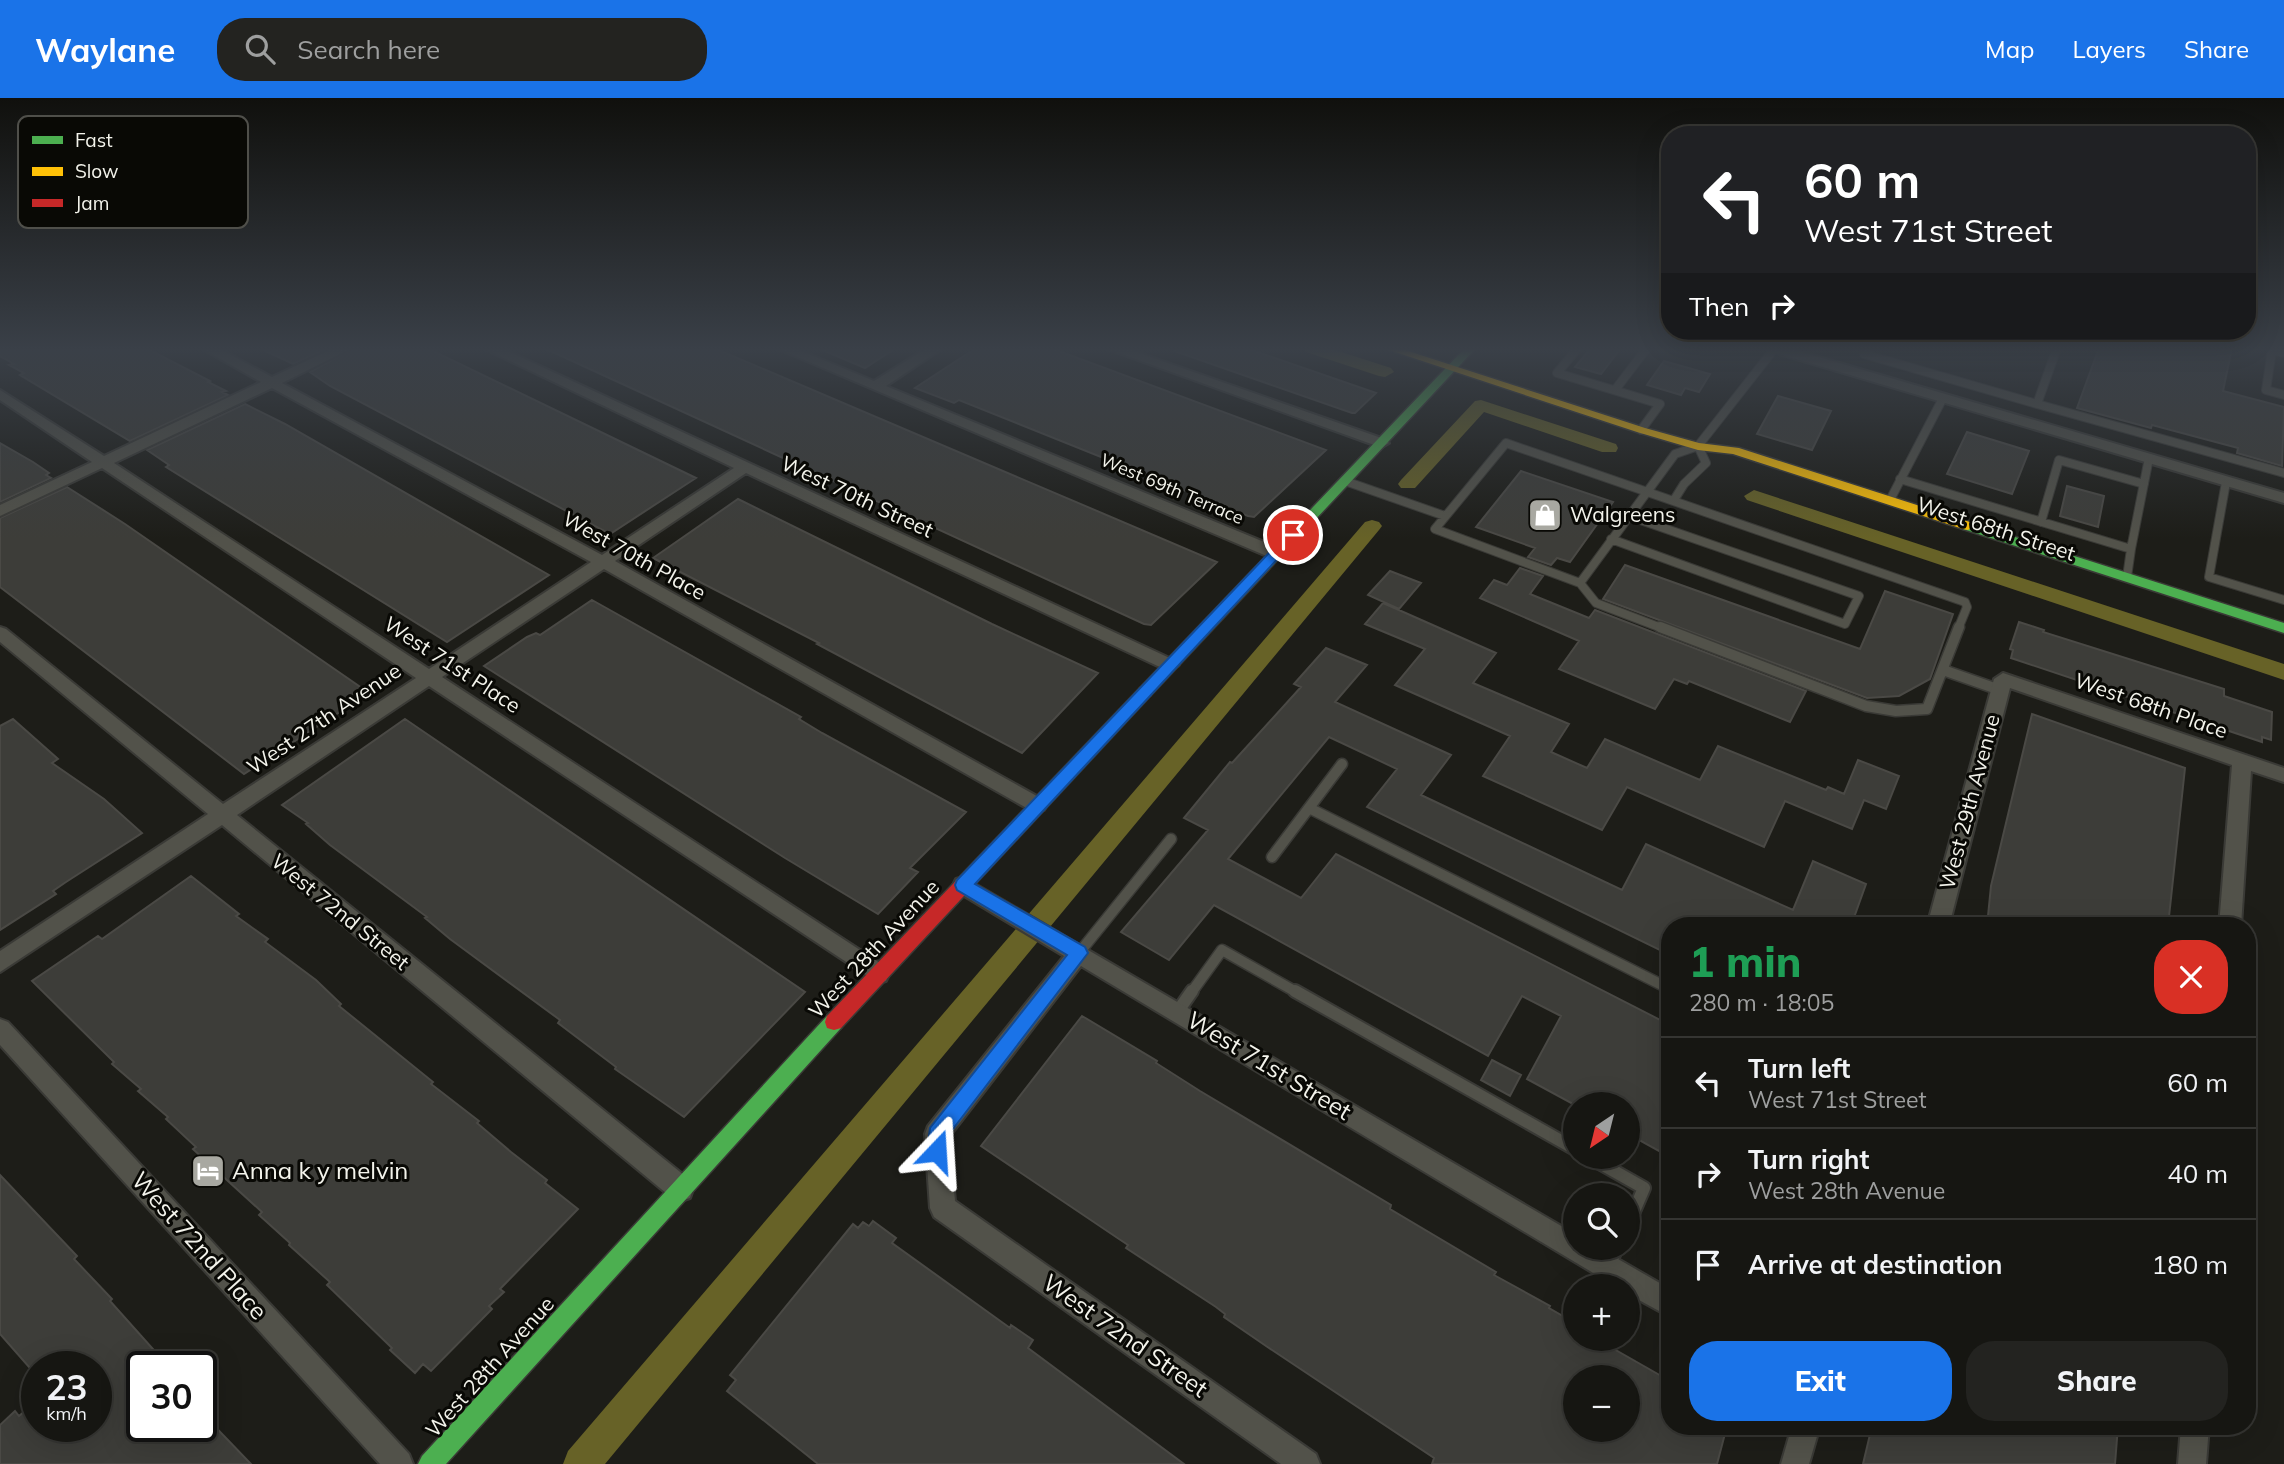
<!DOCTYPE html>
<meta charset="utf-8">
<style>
:root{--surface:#161612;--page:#232320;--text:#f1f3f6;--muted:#9e9f9f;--line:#353532;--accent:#1a73e8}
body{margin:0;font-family:Mulish,sans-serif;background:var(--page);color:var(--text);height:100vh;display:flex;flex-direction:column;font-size:26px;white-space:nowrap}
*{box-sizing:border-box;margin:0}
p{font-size:23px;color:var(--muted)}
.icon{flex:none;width:38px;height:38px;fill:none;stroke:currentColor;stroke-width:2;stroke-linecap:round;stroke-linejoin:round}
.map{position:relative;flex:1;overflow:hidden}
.drawer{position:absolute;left:1661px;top:819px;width:595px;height:518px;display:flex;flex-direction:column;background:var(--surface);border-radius:28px;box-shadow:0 7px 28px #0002,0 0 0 2px var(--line)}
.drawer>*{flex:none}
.guide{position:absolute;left:1661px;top:28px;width:595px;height:214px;border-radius:28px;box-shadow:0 7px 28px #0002,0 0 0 2px var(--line);background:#202124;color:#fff;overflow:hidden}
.needle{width:46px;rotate:215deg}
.buttons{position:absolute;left:1563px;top:994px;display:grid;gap:14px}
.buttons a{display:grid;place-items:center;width:77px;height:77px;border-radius:50%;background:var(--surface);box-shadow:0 7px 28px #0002,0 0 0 2px var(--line);font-size:35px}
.speed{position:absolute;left:21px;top:1253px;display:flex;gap:14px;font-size:35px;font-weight:700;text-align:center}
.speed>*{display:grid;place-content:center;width:91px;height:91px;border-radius:50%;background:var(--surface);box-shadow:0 7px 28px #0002,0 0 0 2px var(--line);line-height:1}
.speed small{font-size:18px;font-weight:400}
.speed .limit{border:4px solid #111;border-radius:10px;background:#fff;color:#111}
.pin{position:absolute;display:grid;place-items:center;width:60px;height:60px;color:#fff;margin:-30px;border:4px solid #fff;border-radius:50%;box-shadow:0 2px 7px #0007}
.me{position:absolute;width:77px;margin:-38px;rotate:20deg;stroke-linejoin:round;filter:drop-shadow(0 0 5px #0008)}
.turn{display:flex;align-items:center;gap:24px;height:147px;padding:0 28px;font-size:32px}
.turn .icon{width:91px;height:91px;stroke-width:2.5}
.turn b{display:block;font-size:49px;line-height:60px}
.then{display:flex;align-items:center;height:66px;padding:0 28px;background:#0003;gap:14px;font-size:26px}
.round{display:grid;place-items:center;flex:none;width:74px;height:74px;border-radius:28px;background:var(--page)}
.summary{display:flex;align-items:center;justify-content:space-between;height:119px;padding:0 28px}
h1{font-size:42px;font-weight:800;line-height:52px;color:#1e9e55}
.cta{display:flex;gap:14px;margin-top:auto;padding:14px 28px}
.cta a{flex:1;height:80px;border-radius:28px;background:var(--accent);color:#fff;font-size:28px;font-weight:800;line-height:80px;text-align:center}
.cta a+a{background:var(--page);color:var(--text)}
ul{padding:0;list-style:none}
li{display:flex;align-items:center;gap:21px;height:91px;padding:0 28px;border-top:2px solid var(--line)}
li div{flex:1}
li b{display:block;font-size:26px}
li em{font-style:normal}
header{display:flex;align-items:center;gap:42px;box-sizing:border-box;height:98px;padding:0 35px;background:var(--accent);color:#fff}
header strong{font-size:33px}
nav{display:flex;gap:38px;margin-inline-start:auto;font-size:24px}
.search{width:490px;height:63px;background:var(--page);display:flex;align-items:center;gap:18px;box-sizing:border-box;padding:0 24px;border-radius:28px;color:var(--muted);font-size:26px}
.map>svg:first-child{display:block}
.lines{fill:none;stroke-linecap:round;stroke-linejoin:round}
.canal{fill:#676227;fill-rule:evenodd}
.building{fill:#3d3d39;stroke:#4a4945;stroke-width:2;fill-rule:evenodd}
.lane-far2-casing{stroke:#3a3a36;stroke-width:10}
.lane-far1-casing{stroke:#3a3a36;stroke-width:13}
.lane-casing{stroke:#3a3a36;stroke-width:16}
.street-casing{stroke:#3a3a36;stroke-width:4}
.fast-casing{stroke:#3a3a36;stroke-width:3}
.slow-casing{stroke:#3a3a36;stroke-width:3}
.jam-casing{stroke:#3a3a36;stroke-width:3}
.lane-far2{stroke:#52524a;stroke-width:8}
.lane-far1{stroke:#52524a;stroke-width:10}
.lane{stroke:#52524a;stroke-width:12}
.street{fill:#52524a;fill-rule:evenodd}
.fast{fill:#4caf50;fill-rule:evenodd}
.slow{fill:#ffc107;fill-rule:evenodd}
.jam{fill:#c62828;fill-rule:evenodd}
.route{fill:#1a73e8;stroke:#114b97;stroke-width:2}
.labels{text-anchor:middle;stroke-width:6;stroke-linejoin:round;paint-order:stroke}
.far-street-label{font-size:18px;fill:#f3f3eb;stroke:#090905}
.street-label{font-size:21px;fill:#f3f3eb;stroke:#090905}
.poi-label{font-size:21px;fill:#f3f3eb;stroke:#090905;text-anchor:start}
.near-street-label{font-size:24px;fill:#f3f3eb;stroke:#090905}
.near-poi-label{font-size:24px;fill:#f3f3eb;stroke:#090905;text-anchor:start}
.key{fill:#090905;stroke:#4f4f4a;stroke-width:2}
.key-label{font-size:19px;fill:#f3f3eb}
</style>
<header>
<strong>Waylane</strong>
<div class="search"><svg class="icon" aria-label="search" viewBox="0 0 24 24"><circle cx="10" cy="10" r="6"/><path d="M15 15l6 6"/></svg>Search here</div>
<nav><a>Map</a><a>Layers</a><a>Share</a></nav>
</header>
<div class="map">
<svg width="2284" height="1366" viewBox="0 0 2284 1366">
<rect width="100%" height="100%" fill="#1d1d18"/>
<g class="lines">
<!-- canal -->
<path class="canal" d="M1304 250H1329L1391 270 1394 274 1385 279 1379 278 1306 254Z
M1481 302 1616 346 1618 350 1616 354H1602L1484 314 1415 390H1401L1398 386 1401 382 1475 303Z
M1754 392 2284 566V582L1747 402 1744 398Z
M1372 422 1379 424 1382 428 1379 432 605 1366H563L568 1353 1365 424Z"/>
</g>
<!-- building -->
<path class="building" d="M0 250H146L210 283 208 284 226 293 222 294 228 297 130 343 20 277 24 275 9 267 14 266 0 258Z
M259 250H328L293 266Z
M354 250H427L696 380 610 436 330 288 310 274Z
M544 250H714L1217 464 1151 527 1144 526Z
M818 250H896L865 270Z
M976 250H1051L1326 352 1254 419 1248 418 959 302 954 305 915 290Z
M1175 250H1246L1376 295 1355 315H1352L1174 253Z
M1591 250H1621L1601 276 1575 269Z
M2099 250H2232L2223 293 2284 309 2282 368 2237 355 2238 350 2152 327 2151 330 2077 310Z
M1664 263 1710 276 1699 294 1685 290 1681 297 1647 287Z
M1778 298 1831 313 1812 352 1757 336Z
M245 306 285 326 549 477 447 544 166 369 169 367 147 352Z
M1967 334 2029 353 2012 396 1947 376Z
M0 345 33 364 49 375 46 377 51 380 0 404Z
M1521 373 1613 404 1570 464 1557 460 1551 467 1528 459 1535 450 1476 429Z
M2067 388 2104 398 2098 429 2060 418Z
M67 389 125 426 369 595 244 676 0 489V420Z
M738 401 992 526 1098 575 1022 655 817 546 819 545 653 460Z
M1625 467 1860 551 1885 493 1953 516 1930 581 1899 598 1867 600 1603 501Z
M1520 470 1543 478 1530 496 1589 520 1595 512 1806 593 1790 624 1689 583 1687 586 1674 581 1655 611 1559 571 1579 543 1480 500 1494 482 1507 487Z
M1390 473 1421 485 1399 511 1368 497Z
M592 502 801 619 799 621 822 635 966 714 910 770 918 774 878 816 785 760 484 568 527 539 536 535 540 537Z
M1383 505 1496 555 1473 585 1569 626 1551 654 1587 670 1605 641 1700 682 1718 648 1826 692 1828 689 1844 696 1858 662 1899 678 1886 711 1864 702 1852 731 1785 703 1764 749 1627 689 1602 732 1483 678 1510 638 1395 587 1425 551 1365 526Z
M2019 524 2044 532 2043 534 2224 591V598L2272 614 2271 642 2262 639V644L2011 560 2013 552 2010 551Z
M1326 550 1367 567 1335 604 1451 657 1421 697 1622 792 1646 746 1793 812 1813 763 1866 786 1851 828H1670V857L1367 709 1397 671 1329 639 1228 761 1301 800 1336 756 1670 927V1059L1628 1036V1006H1573L1527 981 1561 918 1522 898 1488 958 1214 807 1169 862 1121 834 1208 732 1184 720 1230 664 1232 665 1301 589 1294 586Z
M2032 616 2185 670 2168 828H1987L1991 788Z
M13 621 58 661 52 665 104 701 142 735 66 784 53 793 56 796 0 832V628Z
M405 621 805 894 684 1019 615 971 616 969 558 925 560 922 450 841 425 820 427 819 330 747 306 726 308 725 282 707Z
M191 778 239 816 236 818 268 841 265 844 316 882 341 906 339 908 433 984 431 986 479 1023 477 1025 511 1054 547 1082 545 1085 578 1111 500 1191 504 1194 489 1208 492 1211 431 1273 423 1266 415 1275 390 1252 392 1250 327 1187 330 1184 289 1147 290 1145 259 1117 262 1114 193 1051 196 1049 166 1021 168 1019 138 993 141 991 112 966 114 964 32 883 98 838 102 841Z
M1082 918 1157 963 1156 965 1200 993 1391 1107 1390 1111 1496 1174 1494 1177 1550 1208 1549 1210 1575 1225V1241H1609L1607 1247 1670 1283V1328H1727L1717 1366H1432L1434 1360 1266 1248 1224 1219 1225 1216 1216 1209 1126 1150 1128 1147 1119 1141 981 1048ZM1575 1279H1628V1332H1575Z
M1492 962 1521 977 1510 998 1481 982Z
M0 1077 77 1158 74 1161 112 1201 110 1203 169 1269H142V1328H201V1314L251 1366H0V1327L15 1313 19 1318 37 1303V1328H96V1269H29L0 1236Z
M873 1123 896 1140 892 1145 1010 1230 1011 1227 1033 1242 1028 1250 1184 1366H818L727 1293 736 1282 730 1277 853 1126 858 1130 863 1124 869 1128Z
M1872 1328H2118L2115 1366H1863Z"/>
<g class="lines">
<!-- lane-far2 casing -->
<g class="lane-far2-casing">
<path id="lane-far2" d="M1578 250 1557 275 1660 306 1641 332
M1867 250 1864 256 2037 306 2057 250
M2284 255 2272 252 2266 292 2284 297
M1615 292 1647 250
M2037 306 2284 375
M1900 381 2131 451 2149 360
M1345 383 1445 418
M2226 384 2209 479 2284 502
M1674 402 1684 386 1706 365 1698 348
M1890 402 1943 300
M2041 424 2059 362 2144 386
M1611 441 1845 526 1859 498 1629 418
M2127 479 2131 451
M1580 485 1675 356 1698 348 1775 250
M1664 531 1596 505 1580 485 1435 431 1506 345 1965 504 1967 509 1958 531"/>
</g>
<!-- lane-far1 casing -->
<g class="lane-far1-casing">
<path id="lane-far1" d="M1660 529 1866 608 1896 613 1927 611 1959 529
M1943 572 2000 592
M1309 710 1670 891
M1272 759 1342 666
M1079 855 1171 741
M1191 895 1222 852 1298 895"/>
</g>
<!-- lane casing -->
<g class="lane-casing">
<path id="lane" d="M1295 893 1575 1051
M1178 913 1192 893
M1589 1059 1644 1090 1628 1127
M1608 1169 1617 1150"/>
</g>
<!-- street casing -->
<g class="street-casing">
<path id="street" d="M201 250H218L272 279 334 250H352L282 285 602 457 734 370 483 250H501L1176 563 1179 567 1170 573 1164 571 746 375 615 463 1044 702 1047 707 1044 712 1037 714 1030 712 604 471 442 579 886 869 889 876 886 883 878 885 429 588 237 717 690 1082 693 1091 690 1100 681 1103 672 1100 222 727 0 874V853L208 716 0 544V529L6 531 223 706 416 580 102 370 0 418V407L92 364 0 302V292L104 358 261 284ZM272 290 591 464 429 571 114 365Z
M776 250H794L874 283 927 250H943L886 288 1281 451 1283 455 1281 459H1269Z
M1105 250H1125L1387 342 1389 345 1382 349 1377 348Z
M1767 250H1788L2284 395V405L1769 253Z
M2003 575 2284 670V684L2251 673 2241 828H2219L2232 667 2010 590 1949 828H1927L1994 581Z
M963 779 1575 1136V1150H1599L1670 1191V1219L1628 1196V1188H1615L1081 868 949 1039 955 1103 1316 1356 1320 1366H1281L934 1119 930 1110 925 1036 928 1028 1064 858 956 793 953 787 956 781Z
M0 921 8 924 409 1356 413 1366H380L0 947Z
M1792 1328H1820L1809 1366H1781Z
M2181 1328H2209L2206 1366H2178Z"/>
</g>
<!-- fast casing -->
<g class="fast-casing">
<path id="fast" d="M1465 250H1476L1150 598H1140L1138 594 1140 590Z
M1968 424 2284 525V535L1963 431 1962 428Z
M834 916 841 918 843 924 841 930 446 1366H418L422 1358 827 918Z"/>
</g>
<!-- slow casing -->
<g class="slow-casing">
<path id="slow" d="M1383 250H1399L1645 330 1699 345 1739 350 1973 425 1974 428 1968 432 1963 431 1733 356 1698 352 1637 334Z"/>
</g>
<!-- jam casing -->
<g class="jam-casing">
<path id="jam" d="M1145 589 1150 590 1152 594 1150 598 841 930 834 932 827 930 825 924 827 918 1140 590Z"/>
</g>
<!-- lane-far2 -->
<use href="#lane-far2" class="lane-far2"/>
<!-- lane-far1 -->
<use href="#lane-far1" class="lane-far1"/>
<!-- lane -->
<use href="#lane" class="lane"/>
<!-- street -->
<use href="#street" class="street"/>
<!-- fast -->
<use href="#fast" class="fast"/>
<!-- slow -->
<use href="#slow" class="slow"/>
<!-- jam -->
<use href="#jam" class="jam"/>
</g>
<!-- sky -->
<linearGradient id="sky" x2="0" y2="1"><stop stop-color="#10100d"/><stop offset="0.57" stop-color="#3a4048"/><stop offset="1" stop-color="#3a4048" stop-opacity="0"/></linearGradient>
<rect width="2284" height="441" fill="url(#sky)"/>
<!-- route -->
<path class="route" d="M1293 433 1299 437 1297 440 975 786 1085 849 1088 855 947 1039 944 1060 937 1063 930 1060 927 1053 930 1030 1067 857 957 792 955 787 957 782 1288 435Z"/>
<!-- icons -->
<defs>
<g id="shop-square" transform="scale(1.75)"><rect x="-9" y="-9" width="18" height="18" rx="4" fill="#a8a8a1" stroke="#090905"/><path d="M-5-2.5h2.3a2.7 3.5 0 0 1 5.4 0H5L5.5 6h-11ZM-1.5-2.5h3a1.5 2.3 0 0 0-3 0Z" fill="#fff"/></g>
<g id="hotel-square" transform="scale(1.75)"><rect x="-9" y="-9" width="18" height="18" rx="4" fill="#a8a8a1" stroke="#090905"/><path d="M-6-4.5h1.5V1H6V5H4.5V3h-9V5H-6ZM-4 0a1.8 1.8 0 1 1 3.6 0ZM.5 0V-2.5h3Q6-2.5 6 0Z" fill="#fff"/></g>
</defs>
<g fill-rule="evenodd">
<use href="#shop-square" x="1545" y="417"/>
<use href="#hotel-square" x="208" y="1073"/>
</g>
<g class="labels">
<!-- far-street labels -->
<g class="far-street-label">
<text transform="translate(1172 391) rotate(23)" y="6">West 69th Terrace</text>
</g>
<!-- street labels -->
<g class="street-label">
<text transform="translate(857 399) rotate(25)" y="7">West 70th Street</text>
<text transform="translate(1996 431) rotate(18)" y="7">West 68th Street</text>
<text transform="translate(634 458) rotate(29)" y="7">West 70th Place</text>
<text transform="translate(452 567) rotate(33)" y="7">West 71st Place</text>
<text transform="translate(2151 608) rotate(19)" y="7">West 68th Place</text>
<text transform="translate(324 621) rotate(-34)" y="7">West 27th Avenue</text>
<text transform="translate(1970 704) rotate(-75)" y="7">West 29th Avenue</text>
<text transform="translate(340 814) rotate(39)" y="7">West 72nd Street</text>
<text transform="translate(874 851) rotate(-47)" y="7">West 28th Avenue</text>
<text transform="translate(490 1269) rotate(-48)" y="7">West 28th Avenue</text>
</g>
<!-- poi labels -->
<g class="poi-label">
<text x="1570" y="424">Walgreens</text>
</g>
<!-- near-street labels -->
<g class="near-street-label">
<text transform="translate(1269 968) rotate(31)" y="8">West 71st Street</text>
<text transform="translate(199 1148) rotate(48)" y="8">West 72nd Place</text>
<text transform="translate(1125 1238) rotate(35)" y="8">West 72nd Street</text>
</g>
<!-- near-poi labels -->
<g class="near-poi-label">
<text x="232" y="1081">Anna k y melvin</text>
</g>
</g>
<!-- legend -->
<rect x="18" y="18" width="230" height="112" rx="10" class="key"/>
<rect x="32" y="38" width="31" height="8" fill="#4caf50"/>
<rect x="32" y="69" width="31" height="9" fill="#ffc107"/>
<rect x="32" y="101" width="31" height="8" fill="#c62828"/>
<g class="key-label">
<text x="75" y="49">Fast</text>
<text x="75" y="80">Slow</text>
<text x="75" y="112">Jam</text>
</g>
</svg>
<div class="buttons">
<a><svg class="needle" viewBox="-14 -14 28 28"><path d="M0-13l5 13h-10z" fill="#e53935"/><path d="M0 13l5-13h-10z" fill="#9e9f9f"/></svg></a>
<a><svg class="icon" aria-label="search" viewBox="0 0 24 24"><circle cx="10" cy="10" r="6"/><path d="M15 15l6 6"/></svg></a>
<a>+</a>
<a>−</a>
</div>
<div class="speed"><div>23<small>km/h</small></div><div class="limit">30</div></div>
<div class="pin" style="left:1293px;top:437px;background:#d93025"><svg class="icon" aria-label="arrive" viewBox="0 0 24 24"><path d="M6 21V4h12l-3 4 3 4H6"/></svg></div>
<svg class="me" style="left:937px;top:1053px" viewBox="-20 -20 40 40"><path d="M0-17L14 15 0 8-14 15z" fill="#1a73e8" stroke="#fff" stroke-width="4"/></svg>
<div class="guide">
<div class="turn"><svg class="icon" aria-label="left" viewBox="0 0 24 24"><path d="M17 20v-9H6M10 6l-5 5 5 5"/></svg><div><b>60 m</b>West 71st Street</div></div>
<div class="then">Then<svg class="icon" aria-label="right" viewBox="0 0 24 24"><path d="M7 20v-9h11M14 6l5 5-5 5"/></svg></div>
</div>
<section class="drawer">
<div class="summary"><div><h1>1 min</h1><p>280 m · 18:05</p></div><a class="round" style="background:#d93025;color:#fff"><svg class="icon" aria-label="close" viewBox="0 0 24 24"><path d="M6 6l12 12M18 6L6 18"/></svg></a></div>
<ul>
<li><svg class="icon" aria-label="left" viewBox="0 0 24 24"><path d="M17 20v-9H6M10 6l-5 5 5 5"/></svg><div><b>Turn left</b><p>West 71st Street</p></div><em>60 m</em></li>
<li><svg class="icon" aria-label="right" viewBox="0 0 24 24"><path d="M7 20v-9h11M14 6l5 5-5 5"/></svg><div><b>Turn right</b><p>West 28th Avenue</p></div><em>40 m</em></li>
<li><svg class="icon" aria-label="arrive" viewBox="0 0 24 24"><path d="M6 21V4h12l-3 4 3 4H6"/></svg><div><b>Arrive at destination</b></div><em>180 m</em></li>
</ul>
<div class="cta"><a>Exit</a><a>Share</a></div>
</section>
</div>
